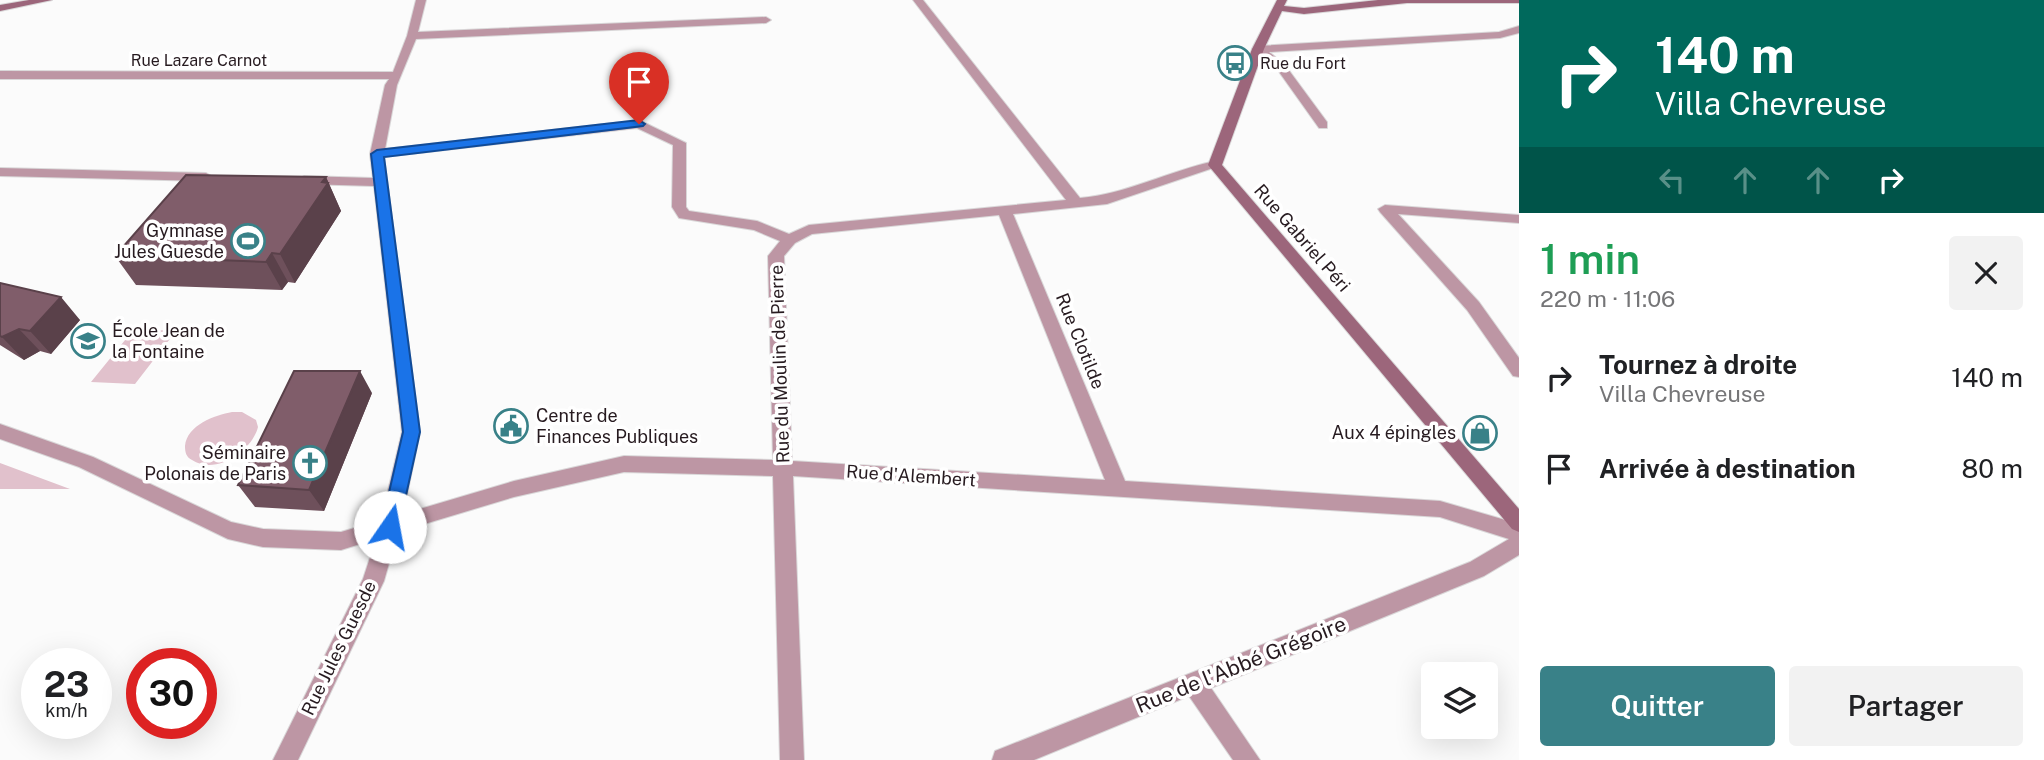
<!DOCTYPE html>
<html lang="fr">
<meta charset="utf-8">
<style>
:root{--surface:#fff;--page:#f2f2f2;--text:#202124;--muted:#757577;--accent:#398188}
body{margin:0;font-family:"Public Sans",sans-serif;background:var(--page);color:var(--text);height:100vh;display:flex;flex-direction:column;font-size:26px;white-space:nowrap}
*{box-sizing:border-box;margin:0}
p{font-size:23px;color:var(--muted)}
.icon{flex:none;width:38px;height:38px;fill:none;stroke:currentColor;stroke-width:2;stroke-linecap:round;stroke-linejoin:round}
.map{position:relative;flex:1;overflow:hidden}
.drawer{display:flex;flex-direction:column;background:var(--surface);width:525px}
.drawer>*{flex:none}
.guide{background:#00695c;color:#fff;overflow:hidden}
.controls{position:absolute;left:1421px;top:662px;display:grid;gap:14px}
.controls a{display:grid;place-items:center;width:77px;height:77px;border-radius:7px;background:var(--surface);box-shadow:0 7px 28px #0002;font-size:35px}
.speed{position:absolute;left:21px;top:648px;display:flex;gap:14px;font-size:35px;font-weight:700;text-align:center}
.speed>*{display:grid;place-content:center;width:91px;height:91px;border-radius:50%;background:var(--surface);box-shadow:0 7px 28px #0002;line-height:1}
.speed small{font-size:18px;font-weight:400}
.speed .limit{border:10px solid #d22;background:#fff;color:#111}
.pin{position:absolute;display:grid;place-items:center;width:60px;height:60px;color:#fff;margin:-72px -30px;border-radius:50% 50% 50% 0;rotate:-45deg;box-shadow:0 0 7px #0007}
.pin .icon{rotate:45deg}
.me{position:absolute;width:77px;margin:-38px;rotate:12deg;stroke-linejoin:round;filter:drop-shadow(0 0 5px #0008)}
.turn{display:flex;align-items:center;gap:24px;height:147px;padding:0 21px;font-size:32px}
.turn .icon{width:91px;height:91px;stroke-width:2.5}
.turn b{display:block;font-size:49px;line-height:60px}
.lanes{display:flex;align-items:center;height:66px;padding:0 21px;background:#0003;justify-content:center;gap:35px;direction:ltr}
.lanes .off{opacity:.35}
.round{display:grid;place-items:center;flex:none;width:74px;height:74px;border-radius:7px;background:var(--page)}
.headline{display:flex;align-items:center;justify-content:space-between;height:119px;padding:0 21px}
h1{font-size:42px;font-weight:600;line-height:52px;color:#1e9e55}
.button{display:flex;gap:14px;margin-top:auto;padding:14px 21px}
.button a{flex:1;height:80px;border-radius:7px;background:var(--accent);color:#fff;font-size:28px;font-weight:600;line-height:80px;text-align:center}
.button a+a{background:var(--page);color:var(--text)}
ul{padding:0;list-style:none}
li{display:flex;align-items:center;gap:21px;height:91px;padding:0 21px}
li div{flex:1}
li b{display:block;font-size:26px}
li em{font-style:normal}
main{display:flex;flex:1;min-height:0}
.map>svg:first-child{display:block}
.green{fill:#e1c1cc}
.lines{fill:none;stroke-linecap:round;stroke-linejoin:round}
.street-casing{stroke:#d9d7d8;stroke-width:2}
.secondary-casing{stroke:#d9d7d8;stroke-width:2}
.street{fill:#bd96a4;fill-rule:evenodd}
.secondary{fill:#9c667b;fill-rule:evenodd}
.wall{fill:#6e505b}
.shaded-wall{fill:#5a414a}
.building{fill:#805d6a;stroke:#5a414a;stroke-width:2}
.route{fill:#1a73e8;stroke:#114b97;stroke-width:2}
.labels{text-anchor:middle;stroke-width:7;stroke-linejoin:round;paint-order:stroke}
.far-street-label{font-size:16px;fill:#271b20;stroke:#fff}
.far-poi-label{font-size:16px;fill:#271b20;stroke:#fff;text-anchor:start}
.poi-label{font-size:18px;fill:#271b20;stroke:#fff;text-anchor:end}
.street-label{font-size:18px;fill:#271b20;stroke:#fff}
.near-street-label{font-size:21px;fill:#271b20;stroke:#fff}
</style>
<main>
<div class="map">
<svg width="1519" height="760" viewBox="0 0 1519 760">
<rect width="100%" height="100%" fill="#fbfbfb"/>
<!-- green -->
<path class="green" d="M134 329 176 331 135 384 91 382Z
M232 412H242L256 420 258 427C252 451 216 476 192 460 186 457 185 452 185 446 187 425 215 415 232 412Z
M0 463 70 489H0Z"/>
<g class="lines">
<!-- street casing -->
<g class="street-casing">
<path id="street" d="M416 0H426L418 32 766 17 771 20 766 23 416 39 397 85 385 149 639 120 686 143V207L689 211 757 221 789 234 809 225 1066 200 913 0H923L1080 198C1126 194 1169 171 1215 161L1222 165 1107 204 1013 214 1125 481 1440 501 1519 524V555L1484 576 1211 688 1260 760H1233L1189 696 1034 760H992L995 751 1470 562 1509 539 1440 517 793 476 804 760H780L773 476 624 472 514 497 398 532 384 581 298 760H273L363 579 376 539 341 550 263 547 228 539 79 467 0 439V424L93 457 231 522 263 529 341 532 381 520 402 432 374 186 304 184 297 180 304 176 373 178 370 154 385 85 389 79H0V71L393 72 407 36ZM637 128 673 145 672 207 679 218 754 230 780 241 768 256 773 460 624 456 514 481 403 514 420 432 384 157ZM999 215 1105 480 792 461 784 256 795 243 812 234Z
M1519 26V33L1500 38 1269 52 1285 65 1327 122V128H1319L1277 69 1252 49 1258 46 1499 32Z
M0 168 206 173 213 177 206 181 0 176Z
M1385 205 1519 215V223L1398 214 1479 302 1519 358V377L1513 376 1467 310 1380 212 1378 209Z"/>
</g>
<!-- secondary casing -->
<g class="secondary-casing">
<path id="secondary" d="M29 0H52L0 11V5Z
M1277 0H1287L1284 6 1304 8 1378 0H1519V3H1407L1304 14 1282 11 1264 49 1222 165 1519 509V532L1512 529 1208 165 1252 49Z"/>
</g>
<!-- street -->
<use href="#street" class="street"/>
<!-- secondary -->
<use href="#secondary" class="secondary"/>
</g>
<!-- wall -->
<path class="wall" d="M326 177 341 211 295 283 288 282 282 290 136 285 115 256Z
M0 283 80 320 51 354 40 351 24 360 0 345Z
M372 393 324 511 255 507 238 485Z"/>
<!-- shaded-wall -->
<path class="shaded-wall" d="M326 177 341 211 295 283 280 254Z
M272 253 288 282 282 290 266 262Z
M61 297 80 320 51 354 30 331Z
M19 329 40 351 24 360 2 337Z
M360 371 372 393 324 511 309 490Z"/>
<!-- building -->
<path class="building" d="M186 175 326 177 322 182 328 183 280 254 272 253 266 262 115 256Z
M0 283 61 297 30 331 19 329 2 337 0 336Z
M294 371H360L309 490 238 485Z"/>
<!-- route -->
<path class="route" d="M639 120 645 124 643 126 384 157 420 432 399 527 396 533 390 535 383 533 381 527 403 432 371 154 377 150Z"/>
<!-- icons -->
<defs>
<g id="bus-ring" transform="scale(1.75)"><circle r="9.5" fill="#fff" stroke="#398188" stroke-width="1.5"/><path d="M-5-6H5V4H4V6H2V4H-2V6H-4V4H-5ZM-3.5-4V0h7V-4ZM-3.5 1.2v1.5H-2V1.2ZM2 1.2v1.5H3.5V1.2Z" fill="#398188"/></g>
<g id="stadium-ring" transform="scale(1.75)"><circle r="9.5" fill="#fff" stroke="#398188" stroke-width="1.5"/><path d="M0-5a6.5 5 0 1 0 0 10a6.5 5 0 1 0 0-10ZM-3.5-1.8h7v3.6h-7Z" fill="#398188"/></g>
<g id="school-ring" transform="scale(1.75)"><circle r="9.5" fill="#fff" stroke="#398188" stroke-width="1.5"/><path d="M0-5L7-2L0 1L-7-2ZM-4 1L0 2.5L4 1V4Q0 6-4 4Z" fill="#398188"/></g>
<g id="civic-ring" transform="scale(1.75)"><circle r="9.5" fill="#fff" stroke="#398188" stroke-width="1.5"/><path d="M-.6-6.5H3V-4.5H.6V-3L4-1V1h2V6H-6V1h2V-1L-.6-3ZM-1.2 2.5V6h2.4V2.5Z" fill="#398188"/></g>
<g id="shop-ring" transform="scale(1.75)"><circle r="9.5" fill="#fff" stroke="#398188" stroke-width="1.5"/><path d="M-5-2.5h2.3a2.7 3.5 0 0 1 5.4 0H5L5.5 6h-11ZM-1.5-2.5h3a1.5 2.3 0 0 0-3 0Z" fill="#398188"/></g>
<g id="church-ring" transform="scale(1.75)"><circle r="9.5" fill="#fff" stroke="#398188" stroke-width="1.5"/><path d="M-1.2-6h2.4v3.5h3.3v2.4h-3.3V6h-2.4V-.1h-3.3v-2.4h3.3Z" fill="#398188"/></g>
</defs>
<g fill-rule="evenodd">
<use href="#bus-ring" x="1235" y="63"/>
<use href="#stadium-ring" x="248" y="241"/>
<use href="#school-ring" x="88" y="341"/>
<use href="#civic-ring" x="511" y="426"/>
<use href="#shop-ring" x="1480" y="433"/>
<use href="#church-ring" x="310" y="463"/>
</g>
<g class="labels">
<!-- far-street labels -->
<g class="far-street-label">
<text x="199" y="66">Rue Lazare Carnot</text>
</g>
<!-- far-poi labels -->
<g class="far-poi-label">
<text x="1260" y="69">Rue du Fort</text>
</g>
<!-- poi labels -->
<g class="poi-label">
<text x="224" y="237">Gymnase<tspan x="224" dy="21">Jules Guesde</tspan></text>
<text x="112" y="337" text-anchor="start">École Jean de<tspan x="112" dy="21">la Fontaine</tspan></text>
<text x="536" y="422" text-anchor="start">Centre de<tspan x="536" dy="21">Finances Publiques</tspan></text>
<text x="1456" y="439">Aux 4 épingles</text>
<text x="286" y="459">Séminaire<tspan x="286" dy="21">Polonais de Paris</tspan></text>
</g>
<!-- street labels -->
<g class="street-label">
<text transform="translate(1302 238) rotate(49)" y="6">Rue Gabriel Péri</text>
<text transform="translate(1080 341) rotate(68)" y="6">Rue Clotilde</text>
<text transform="translate(780 364) rotate(-92)" y="6">Rue du Moulin de Pierre</text>
<text transform="translate(911 476) rotate(4)" y="6">Rue d'Alembert</text>
<text transform="translate(339 648) rotate(-64)" y="6">Rue Jules Guesde</text>
</g>
<!-- near-street labels -->
<g class="near-street-label">
<text transform="translate(1241 665) rotate(-22)" y="7">Rue de l'Abbé Grégoire</text>
</g>
</g>
</svg>
<div class="controls">
<a><svg class="icon" aria-label="layers" viewBox="0 0 24 24"><path d="M12 4l9 5-9 5-9-5zM3 14l9 5 9-5"/></svg></a>
</div>
<div class="speed"><div>23<small>km/h</small></div><div class="limit">30</div></div>
<div class="pin" style="left:639px;top:124px;background:#d93025"><svg class="icon" aria-label="arrive" viewBox="0 0 24 24"><path d="M6 21V4h12l-3 4 3 4H6"/></svg></div>
<svg class="me" style="left:390px;top:527px" viewBox="-20 -20 40 40"><circle r="19" fill="#fff"/><path d="M0-13L10 11 0 6-10 11z" fill="#1a73e8"/></svg>
</div>
<section class="drawer">
<div class="guide">
<div class="turn"><svg class="icon" aria-label="right" viewBox="0 0 24 24"><path d="M7 20v-9h11M14 6l5 5-5 5"/></svg><div><b>140 m</b>Villa Chevreuse</div></div>
<div class="lanes"><svg class="icon off" aria-label="left" viewBox="0 0 24 24"><path d="M17 20v-9H6M10 6l-5 5 5 5"/></svg><svg class="icon off" aria-label="ahead" viewBox="0 0 24 24"><path d="M12 20V5M6 11l6-6 6 6"/></svg><svg class="icon off" aria-label="ahead" viewBox="0 0 24 24"><path d="M12 20V5M6 11l6-6 6 6"/></svg><svg class="icon" aria-label="right" viewBox="0 0 24 24"><path d="M7 20v-9h11M14 6l5 5-5 5"/></svg></div>
</div>
<div class="headline"><div><h1>1 min</h1><p>220 m · 11:06</p></div><a class="round"><svg class="icon" aria-label="close" viewBox="0 0 24 24"><path d="M6 6l12 12M18 6L6 18"/></svg></a></div>
<ul>
<li><svg class="icon" aria-label="right" viewBox="0 0 24 24"><path d="M7 20v-9h11M14 6l5 5-5 5"/></svg><div><b>Tournez à droite</b><p>Villa Chevreuse</p></div><em>140 m</em></li>
<li><svg class="icon" aria-label="arrive" viewBox="0 0 24 24"><path d="M6 21V4h12l-3 4 3 4H6"/></svg><div><b>Arrivée à destination</b></div><em>80 m</em></li>
</ul>
<div class="button"><a>Quitter</a><a>Partager</a></div>
</section>
</main>
